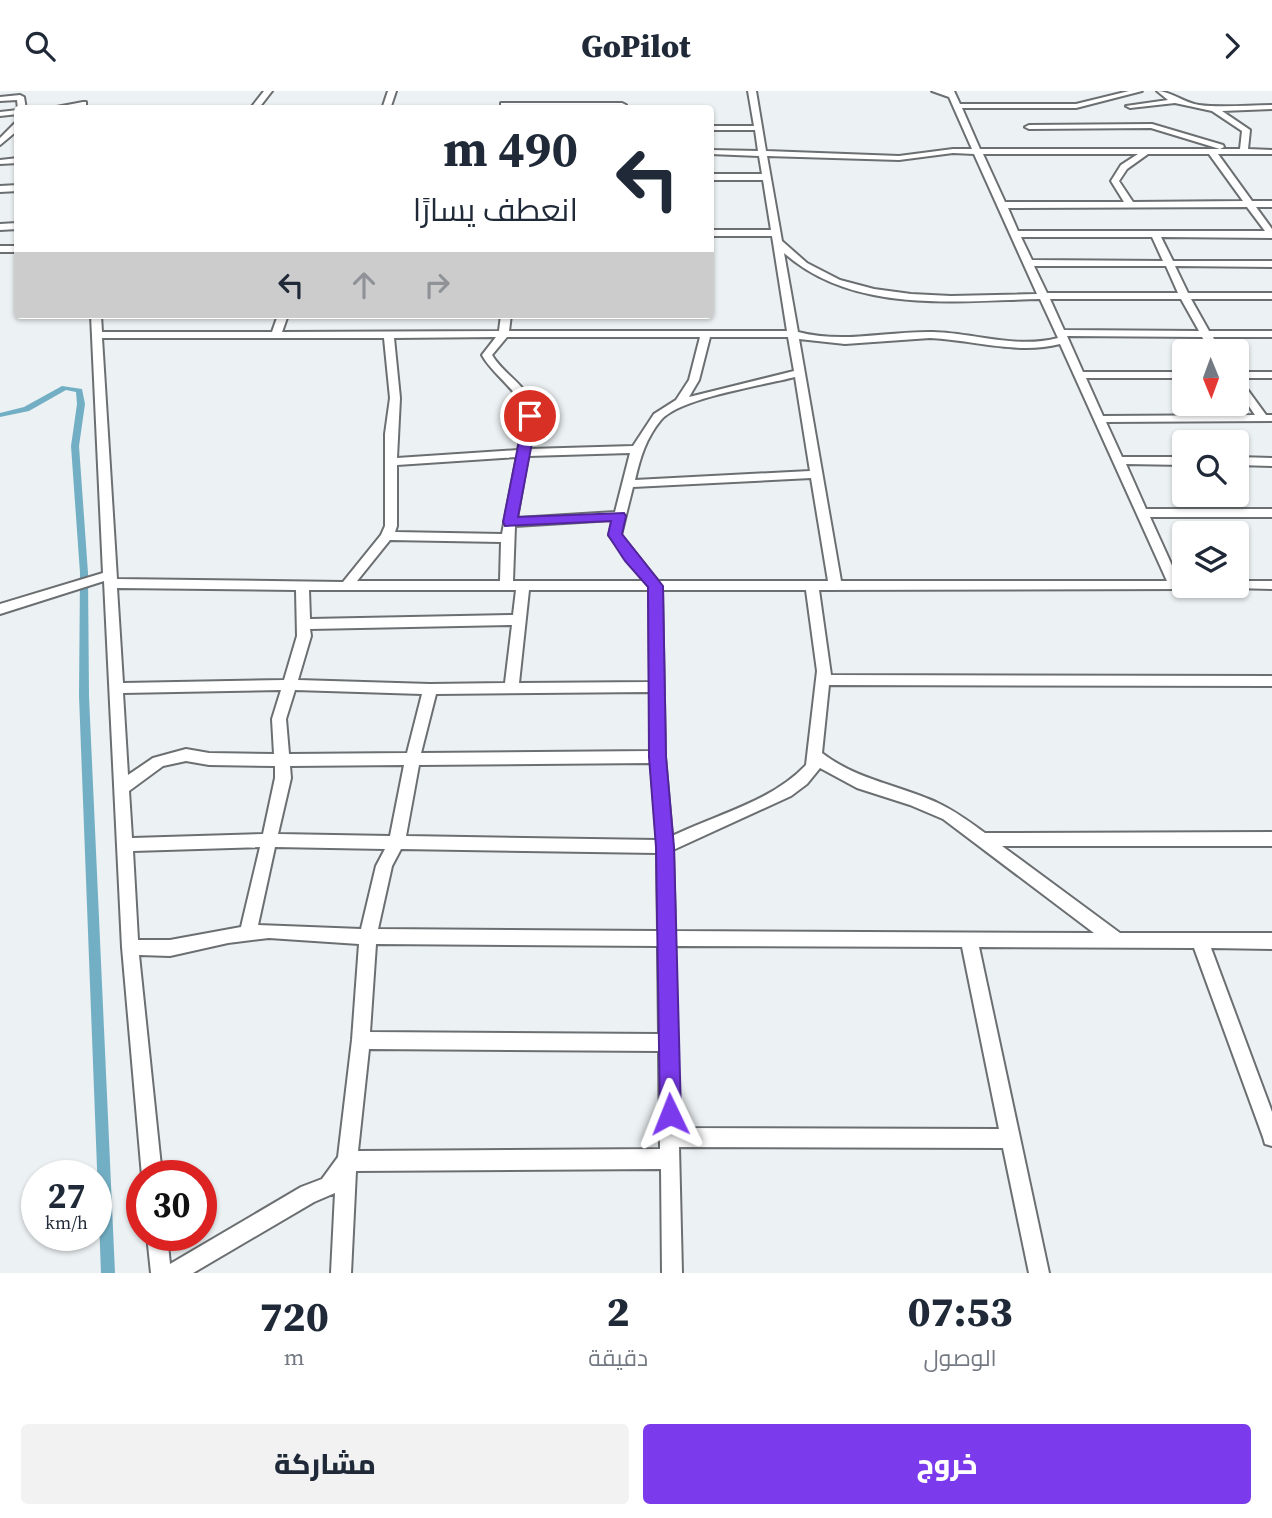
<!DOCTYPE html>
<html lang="ar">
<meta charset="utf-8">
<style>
:root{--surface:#fff;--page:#f2f2f3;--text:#1f2937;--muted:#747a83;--accent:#7c3aed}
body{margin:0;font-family:"Source Serif 4",Cairo,serif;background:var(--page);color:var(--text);direction:rtl;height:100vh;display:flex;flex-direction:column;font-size:26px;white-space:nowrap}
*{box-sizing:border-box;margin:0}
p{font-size:23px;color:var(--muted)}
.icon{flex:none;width:38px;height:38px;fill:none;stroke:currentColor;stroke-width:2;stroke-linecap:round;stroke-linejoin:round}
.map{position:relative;height:1182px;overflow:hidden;direction:ltr}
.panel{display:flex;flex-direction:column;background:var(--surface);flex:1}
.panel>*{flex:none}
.guide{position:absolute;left:14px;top:14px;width:700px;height:214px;border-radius:7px;box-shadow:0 2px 5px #0004;direction:rtl;background:#fff;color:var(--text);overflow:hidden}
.needle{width:46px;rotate:179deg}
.buttons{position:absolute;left:1172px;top:248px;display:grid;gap:14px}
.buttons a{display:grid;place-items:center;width:77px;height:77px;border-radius:7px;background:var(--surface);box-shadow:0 2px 5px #0004;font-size:35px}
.speed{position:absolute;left:21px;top:1069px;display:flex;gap:14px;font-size:35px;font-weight:700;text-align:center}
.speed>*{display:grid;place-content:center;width:91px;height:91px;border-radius:50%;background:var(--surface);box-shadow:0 2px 5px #0004;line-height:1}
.speed small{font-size:18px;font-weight:400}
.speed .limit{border:10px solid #d22;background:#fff;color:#111}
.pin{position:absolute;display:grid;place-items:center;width:60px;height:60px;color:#fff;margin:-30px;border:4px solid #fff;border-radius:50%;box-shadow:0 2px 7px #0007}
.me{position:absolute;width:77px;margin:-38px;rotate:358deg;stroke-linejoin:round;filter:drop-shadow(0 0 5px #0008)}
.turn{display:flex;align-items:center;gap:24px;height:147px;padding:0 21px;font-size:32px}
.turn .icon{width:91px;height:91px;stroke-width:2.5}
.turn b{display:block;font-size:49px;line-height:60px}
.lanes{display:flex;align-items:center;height:66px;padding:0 21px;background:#0003;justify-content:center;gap:35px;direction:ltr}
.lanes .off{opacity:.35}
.eta{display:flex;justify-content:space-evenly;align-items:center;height:119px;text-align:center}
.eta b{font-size:42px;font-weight:800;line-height:49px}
.button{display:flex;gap:14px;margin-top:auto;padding:14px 21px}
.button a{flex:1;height:80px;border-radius:7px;background:var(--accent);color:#fff;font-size:28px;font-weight:800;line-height:80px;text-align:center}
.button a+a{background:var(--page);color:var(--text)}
header{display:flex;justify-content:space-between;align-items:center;height:91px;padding:0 21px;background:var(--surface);font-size:32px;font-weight:800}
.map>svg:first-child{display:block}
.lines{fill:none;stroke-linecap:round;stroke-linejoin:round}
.canal{fill:#73afc4;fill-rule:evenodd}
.minor-casing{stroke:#6b6f71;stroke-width:4}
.minor{fill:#fff;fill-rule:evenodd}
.route{fill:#7c3aed;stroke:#51269a;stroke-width:2}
</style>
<header><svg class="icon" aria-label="forward" viewBox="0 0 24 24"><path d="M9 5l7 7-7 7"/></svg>GoPilot<svg class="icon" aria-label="search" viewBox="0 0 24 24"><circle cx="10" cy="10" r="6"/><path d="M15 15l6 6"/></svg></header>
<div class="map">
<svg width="1272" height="1182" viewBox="0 0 1272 1182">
<rect width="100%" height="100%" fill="#ecf1f3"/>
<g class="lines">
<!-- canal -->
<path class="canal" d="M62 295 82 298 85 313 79 355 88 482 89 605 115 1182H101L79 605 80 482 71 355 77 313 76 301 66 299 29 320 0 326V322L24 316Z"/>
<!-- minor casing -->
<g class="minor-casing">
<path id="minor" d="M264 0H272L258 18H250Z
M388 0H396L390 18H382Z
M748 0H756L766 60 899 65 953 58H972L949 6 932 0H954L960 13H1076L1129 0H1142L1076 17H962L980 58H1220L1151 37 1029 38 1025 36 1029 34 1152 33 1223 54 1224 56 1220 58H1240L1242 40 1212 20 1175 12 1130 17 1126 15 1168 9 1157 0C1171 0 1184 12 1199 14 1223 17 1248 14 1272 14V18L1222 20 1250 39 1248 58 1272 59V63H1218L1252 110H1272V116H1256L1272 138V147L1161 146 1173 170H1272V176L1175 175 1188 202H1272V208H1191L1209 240H1272V246H1213L1221 261H1211L1202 246 1067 245 1083 281H1185V287H1086L1103 325 1255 324 1237 298V281H1272V287H1239L1266 324H1272V330L1106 331 1122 366H1185V374L1126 373 1146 418H1272V426H1150L1179 490H1185V495H1191L1185 498 819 499 831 584 1272 585V595L829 594 822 662C857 689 899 694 938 712 955 720 970 731 985 742L1272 741V755H1002L1120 842H1272V858L1211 857 1272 1021V1055L1265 1053 1263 1046 1194 857 979 856 1049 1182H1029L1003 1057 679 1056 682 1182H662L661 1078 356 1080 351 1182H331L335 1102 314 1111 193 1182H151L147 1144H167L170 1173 301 1096 322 1088 338 1066 352 949 359 853 269 847 228 852 170 865 139 864 162 1085H142L122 856 104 490 0 523V513L103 482 91 224H101L102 241H272L278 224H288L282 241 499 240 501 224H511L509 240H787L772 145H710V139H771L763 89H710V83H762L759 65 710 63V59L758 60 755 39H710V35H754ZM953 62 974 63 1037 203 951 205 911 203 874 198 840 189 807 172 782 150 767 65 899 69ZM983 63H1138L1121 74 1111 90 1124 111H1005ZM1148 63H1209L1243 110 1133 111 1119 90 1127 78ZM1247 116 1265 140H1018L1008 117ZM1021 146H1152L1163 170 1032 169ZM784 162C853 223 954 210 1040 208L1058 247C1017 258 974 242 933 241 887 240 844 253 798 241ZM1034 175H1166L1178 202H1047ZM1050 208H1181L1199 240 1064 239ZM496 246 482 264C493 285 525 303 524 326 524 337 520 348 518 359L397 367 400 307 394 247ZM507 246H700L689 289 676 309 654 323 633 355 529 358C531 348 536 335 535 324 534 298 504 285 492 264ZM710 246H788L794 280 689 306 699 289ZM102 247H384L390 307 385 343V435L381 444 343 491 117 488ZM930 247C973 249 1018 264 1060 253L1167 490H841L799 248 845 253ZM795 286 810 380 635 389C640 367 646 347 661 329 679 307 764 294 795 286ZM630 362 615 421 517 427 528 365ZM517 366 502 443 395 441 397 435V374ZM811 387 828 490H658L621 444 633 396ZM613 429 609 444 644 490H513L515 435ZM390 449 501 451 500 490H357ZM117 497 296 499 297 545 284 589 123 592ZM309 499H516L513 524 310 528ZM529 499H649L650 591 519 592ZM662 499H806L817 580 806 674C771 711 717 723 672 745L665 666ZM512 534 505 592 430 593 298 589 311 545 310 538ZM281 599 272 628 274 663 209 662 186 658 153 667 128 684 123 602ZM295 599 422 603 407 662 289 663 286 628ZM650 601 651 660 421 662 436 603ZM186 670 209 674 275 675V687L263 743 132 747 129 700 163 675ZM651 672 657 749 406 745 419 674ZM404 674 390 745 278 743 291 687 290 675ZM820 677 857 697 910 714 943 728 1094 842 675 840 673 759 791 705 807 693ZM260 756 241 836 170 849H138L133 760ZM275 756 385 758 376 775 361 838 258 834ZM401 758 657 762 658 840 378 838 392 775ZM376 853 658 855 659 943 370 941ZM675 855 962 856 999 1038 679 1037ZM369 958 659 960 660 1058 358 1060Z
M20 4 24 6 26 18H18L17 9 0 10V6Z
M83 11H86V15L46 18Z
M504 12H622L626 14 622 16H501V12Z
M18 19V23L0 25V21Z
M15 32H18V39L0 54V47Z
M18 67V72L0 73V69Z
M18 94V100L0 101V95Z
M17 132 18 138 0 139V133Z
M0 155H18V161H0Z
M1237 366 1272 367V375L1237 374Z
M1237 490H1272V498L1232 497 1231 495H1237Z"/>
</g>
<!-- minor -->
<use href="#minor" class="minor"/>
</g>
<!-- route -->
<path class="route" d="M530 322 537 325 518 426 624 422 626 425 622 443 663 495 666 666 674 756 681 1023 678 1030 670 1033 663 1030 660 1023 656 756 649 666 648 496 625 470 608 444 611 430 505 435 503 431 524 325Z"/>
</svg>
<div class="buttons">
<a><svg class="needle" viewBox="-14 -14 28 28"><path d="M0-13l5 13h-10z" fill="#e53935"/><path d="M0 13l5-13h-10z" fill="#747a83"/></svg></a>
<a><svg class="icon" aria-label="search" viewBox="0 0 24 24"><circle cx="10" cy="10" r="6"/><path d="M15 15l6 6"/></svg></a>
<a><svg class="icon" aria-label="layers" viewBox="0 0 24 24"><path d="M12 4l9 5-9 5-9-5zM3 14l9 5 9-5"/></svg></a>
</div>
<div class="speed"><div>27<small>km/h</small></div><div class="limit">30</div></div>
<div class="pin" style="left:530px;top:325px;background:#d93025"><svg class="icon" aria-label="arrive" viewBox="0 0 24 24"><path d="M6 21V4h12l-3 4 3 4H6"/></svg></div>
<svg class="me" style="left:670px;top:1023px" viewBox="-20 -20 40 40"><path d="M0-17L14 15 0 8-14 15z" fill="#7c3aed" stroke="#fff" stroke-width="4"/></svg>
<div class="guide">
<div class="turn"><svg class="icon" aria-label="left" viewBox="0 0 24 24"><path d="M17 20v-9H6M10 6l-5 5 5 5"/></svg><div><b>490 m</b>انعطف يسارًا</div></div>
<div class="lanes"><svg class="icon" aria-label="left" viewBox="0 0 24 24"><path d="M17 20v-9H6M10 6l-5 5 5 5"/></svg><svg class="icon off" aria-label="ahead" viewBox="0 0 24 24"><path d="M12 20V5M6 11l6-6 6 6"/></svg><svg class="icon off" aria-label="right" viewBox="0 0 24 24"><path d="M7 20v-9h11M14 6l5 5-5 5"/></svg></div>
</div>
</div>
<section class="panel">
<div class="eta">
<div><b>07:53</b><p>الوصول</p></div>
<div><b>2</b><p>دقيقة</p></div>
<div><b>720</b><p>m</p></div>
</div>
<div class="button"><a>خروج</a><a>مشاركة</a></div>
</section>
